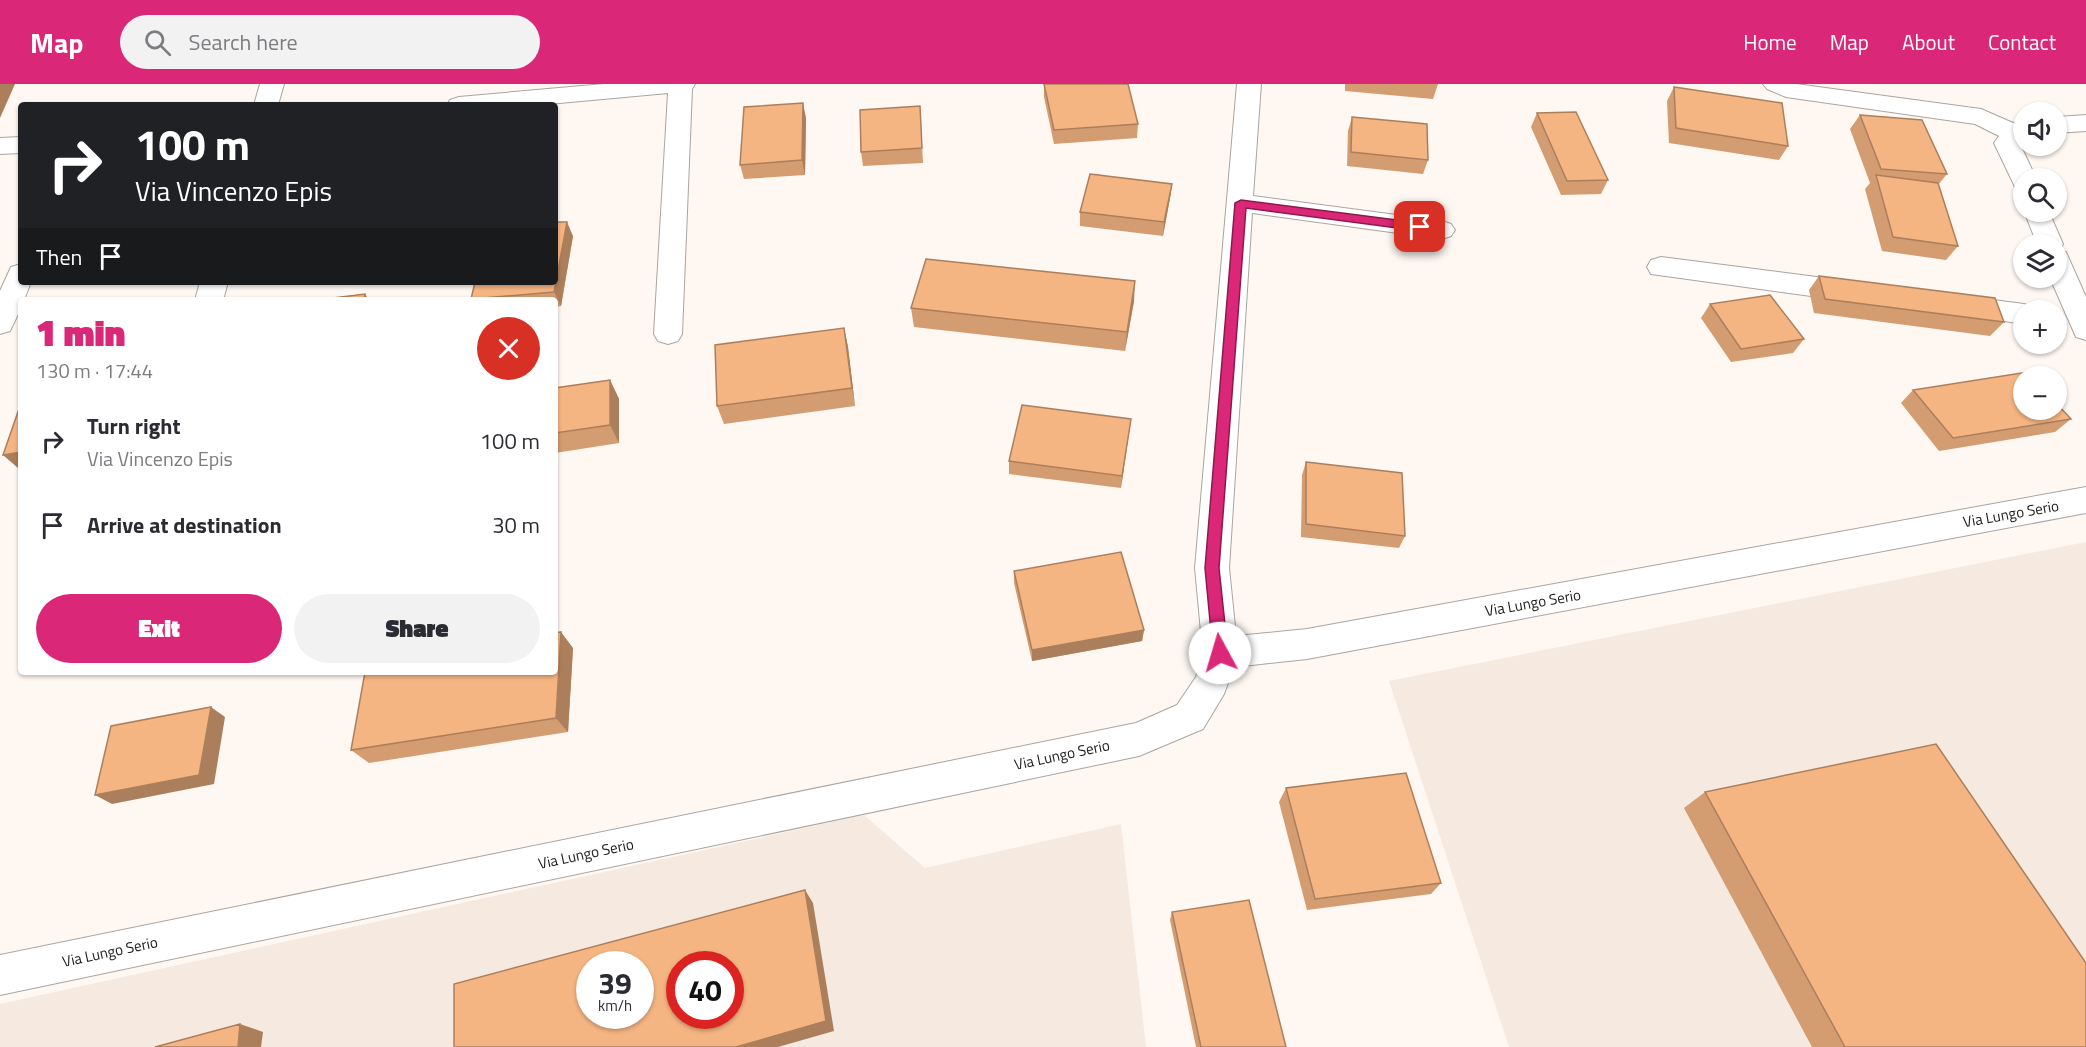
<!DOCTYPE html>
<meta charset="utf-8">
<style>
:root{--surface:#fff;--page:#f2f2f3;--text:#2b2b33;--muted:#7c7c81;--accent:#db2777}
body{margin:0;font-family:"Titillium Web",sans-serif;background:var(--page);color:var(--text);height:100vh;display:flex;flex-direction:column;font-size:22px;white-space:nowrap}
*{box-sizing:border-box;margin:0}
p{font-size:20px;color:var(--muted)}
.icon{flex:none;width:33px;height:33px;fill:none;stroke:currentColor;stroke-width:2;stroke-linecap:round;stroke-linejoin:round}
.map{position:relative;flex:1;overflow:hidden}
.panel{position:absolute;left:18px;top:213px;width:540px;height:378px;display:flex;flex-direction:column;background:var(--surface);border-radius:6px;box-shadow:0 2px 4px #0004}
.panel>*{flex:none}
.guide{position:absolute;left:18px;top:18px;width:540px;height:183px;border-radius:6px;box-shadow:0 2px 4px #0004;background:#202124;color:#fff;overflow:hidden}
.controls{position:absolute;left:2013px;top:18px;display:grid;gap:12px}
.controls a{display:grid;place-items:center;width:54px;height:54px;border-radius:50%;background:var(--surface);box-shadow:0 2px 4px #0004;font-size:30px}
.speed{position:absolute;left:576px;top:867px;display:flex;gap:12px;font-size:30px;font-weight:700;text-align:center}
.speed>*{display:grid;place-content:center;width:78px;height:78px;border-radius:50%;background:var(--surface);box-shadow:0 2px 4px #0004;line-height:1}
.speed small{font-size:15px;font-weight:400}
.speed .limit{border:9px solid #d22;background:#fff;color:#111}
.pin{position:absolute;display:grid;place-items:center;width:51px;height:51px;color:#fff;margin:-26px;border-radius:12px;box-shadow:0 3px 9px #0006}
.me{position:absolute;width:66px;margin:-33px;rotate:354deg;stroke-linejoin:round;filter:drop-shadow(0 0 4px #0008)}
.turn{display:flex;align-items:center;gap:21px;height:126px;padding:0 18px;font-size:27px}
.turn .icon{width:78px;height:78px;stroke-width:2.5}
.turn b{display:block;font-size:42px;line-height:51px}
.then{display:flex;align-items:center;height:57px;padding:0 18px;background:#0003;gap:12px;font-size:22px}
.round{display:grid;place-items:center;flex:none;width:63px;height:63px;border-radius:32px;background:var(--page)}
.summary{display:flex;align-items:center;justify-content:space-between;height:102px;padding:0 18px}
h1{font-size:36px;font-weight:800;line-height:45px;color:var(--accent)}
.cta{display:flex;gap:12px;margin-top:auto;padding:12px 18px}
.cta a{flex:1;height:69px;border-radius:36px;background:var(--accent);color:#fff;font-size:24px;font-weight:800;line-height:69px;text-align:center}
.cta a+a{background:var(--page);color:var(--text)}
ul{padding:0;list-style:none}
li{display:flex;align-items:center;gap:18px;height:84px;padding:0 18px}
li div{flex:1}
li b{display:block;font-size:22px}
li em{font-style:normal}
header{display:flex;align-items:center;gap:36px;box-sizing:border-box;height:84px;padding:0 30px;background:var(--accent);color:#fff}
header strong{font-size:28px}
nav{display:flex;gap:33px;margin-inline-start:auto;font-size:21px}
.search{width:420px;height:54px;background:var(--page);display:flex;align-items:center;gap:15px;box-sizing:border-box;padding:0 21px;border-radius:33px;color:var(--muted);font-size:22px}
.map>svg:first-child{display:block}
.built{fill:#f6e9df;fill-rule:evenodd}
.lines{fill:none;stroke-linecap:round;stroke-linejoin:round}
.minor-casing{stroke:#aba5a0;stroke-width:2}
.minor{fill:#fff;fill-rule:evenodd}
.wall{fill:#d39c71}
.shaded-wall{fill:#ac7f5c}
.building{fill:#f5b583;stroke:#ac7f5c;stroke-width:1.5;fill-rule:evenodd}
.route{fill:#db2777;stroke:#8e194d;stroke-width:1.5}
.labels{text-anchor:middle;stroke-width:5;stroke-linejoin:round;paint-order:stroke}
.street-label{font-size:15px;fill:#1e1c1a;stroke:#fff}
</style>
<header>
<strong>Map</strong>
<div class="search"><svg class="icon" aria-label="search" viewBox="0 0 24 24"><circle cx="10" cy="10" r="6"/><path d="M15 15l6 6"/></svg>Search here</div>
<nav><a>Home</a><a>Map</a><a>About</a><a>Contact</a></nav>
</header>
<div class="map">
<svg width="2086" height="963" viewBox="0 0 2086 963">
<rect width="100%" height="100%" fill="#fef7f2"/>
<!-- built -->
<path class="built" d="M2086 458V963H1509L1389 597Z
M864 731 925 784 1121 740 1146 963H0V920ZM590 880H640V932H590ZM680 880H730V932H680Z"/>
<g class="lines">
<!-- minor casing -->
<g class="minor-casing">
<path id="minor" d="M260 0H284L278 21H254Z
M604 0H695L692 5 682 250 678 257 668 260 658 257 654 250 668 9 538 21H447L450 16 459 13Z
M1237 0H1261L1253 112 1442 137 1451 140 1455 146 1451 152 1442 155 1252 129 1229 484 1236 552 1307 545 2086 403V429L1307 575 1234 583 1224 610 1203 645 1139 672 0 911V871L1136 639 1177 621 1196 593 1203 569 1195 484Z
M1763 0H1796L1981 25 2013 39 2024 35V57L2020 60 2036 94H2024V105L2015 103 1994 59 1999 52 1975 40 1786 13 1767 5Z
M2086 31V47L2056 49V33Z
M21 53V69L0 70V54Z
M2024 127 2049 128 2063 160 2059 167 2066 168 2086 213V256L2076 253 2050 194H2056V160H2037Z
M1661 173 1855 198 1865 201 1869 208 1865 215 1855 218 1651 190 1647 183 1651 176Z
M21 180V198H31L24 216H21V224L10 247 0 250V207L11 183Z
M200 198H228L223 216H195Z
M1954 211 2024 220 2034 223 2036 226H2024V240L1944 228 1940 221 1944 214Z"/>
</g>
<!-- minor -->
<use href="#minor" class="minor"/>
</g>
<!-- wall -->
<path class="wall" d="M1044 0 1138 40 1137 54 1054 60 1044 13Z
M1345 0H1438L1433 15 1345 7Z
M1674 3 1788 62 1779 76 1669 59 1667 17Z
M920 22 923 79 863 82 861 68Z
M1537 29 1608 96 1601 110 1561 111 1531 43Z
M1860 31 1947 90 1938 101 1958 162 1946 176 1882 167 1865 105 1870 99 1850 45Z
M1352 33 1428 76 1423 90 1347 82 1348 47Z
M806 34 805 91 744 95 740 81Z
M1172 100 1170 114 1163 152 1080 142V128Z
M573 152 561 222 555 223V216H471V215Z
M1819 192 2004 238 1990 252 1814 229 1809 206Z
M1134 217 1125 267 914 243 911 224Z
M1710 220 1804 255 1793 269 1731 278 1701 234Z
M844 244 848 263 855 322 724 340 717 322Z
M610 296 619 315V359L555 369V304Z
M1913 306 2071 335 2055 348 1939 367 1901 319Z
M1131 335 1121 404 1009 390V377Z
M1306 378 1405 452 1399 464 1301 453 1302 391Z
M1014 487 1144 546 1142 557 1032 577 1014 499Z
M573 564 568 648 369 679 351 666Z
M1286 704 1441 799 1431 810 1307 826 1279 718Z
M1705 708 2086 963H1812L1684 724Z
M1172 828 1286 963H1196L1170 836Z"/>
<!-- shaded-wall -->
<path class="shaded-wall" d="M0 0H15L0 34Z
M803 19 806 34 805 91 802 76Z
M1172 100 1170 114 1163 152 1164 138Z
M567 138 573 152 561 222 554 208Z
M1135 197 1134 217 1125 267 1127 248Z
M365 210 369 216H364Z
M844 244 848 263 855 322 852 304Z
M610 296 619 315V359L610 341Z
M1131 335 1129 348 1121 404 1122 392Z
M21 368V383L18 384 3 371Z
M1144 546 1142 557 1032 577V566Z
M561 548 573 564 568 648 556 634Z
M211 623 225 633 214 700 112 720 95 711Z
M805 806 813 819 834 947 778 963H736Z
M240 940 263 948 261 963H238Z"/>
<!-- building -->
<path class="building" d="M1044 0H1128L1138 40 1054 46Z
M1674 3 1782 19 1788 62 1676 44Z
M803 19 802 76 740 81 744 23Z
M920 22 922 64 861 68 860 26Z
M1576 28 1608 96 1567 97 1537 29Z
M1860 31 1922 36 1947 90 1881 85Z
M1352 33 1427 40 1428 76 1351 68Z
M1090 90 1172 100 1164 138 1080 128Z
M1876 91 1938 99 1958 162 1893 153Z
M555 138H567L554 208 471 215 475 198H555Z
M926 175 1135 197 1127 248 911 224Z
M1819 192 1995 214 2004 238 1825 215Z
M365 210 364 216H316Z
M1770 211 1804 255 1741 265 1710 220Z
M844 244 852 304 717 322 715 261Z
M2028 288 2033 292H2024V326H2056V319L2071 335 1953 354 1913 306Z
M610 296V341L555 349V304Z
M21 319V368L3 371Z
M1022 321 1131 335 1122 392 1009 377Z
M1306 378 1402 389 1405 452 1306 440Z
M1121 468 1144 546 1032 566 1014 487Z
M561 548 556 634 351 666 365 588H555V549Z
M211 623 199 691 95 711 111 642Z
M1936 660 2086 879V963H1845L1705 708Z
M1406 689 1441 799 1315 815 1286 704Z
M805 806 826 937 736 963H454V900ZM590 880H640V932H590ZM680 880H730V932H680Z
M1249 816 1286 963H1201L1172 828Z
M240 940 238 963H155Z"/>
<!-- route -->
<path class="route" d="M1241 116 1420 139 1425 143 1420 147 1246 124 1219 484 1228 569 1220 575 1213 569 1205 484 1235 119Z"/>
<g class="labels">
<!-- street labels -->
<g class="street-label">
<text transform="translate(2011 430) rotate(-10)" y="5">Via Lungo Serio</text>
<text transform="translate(1533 519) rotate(-10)" y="5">Via Lungo Serio</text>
<text transform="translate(1062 671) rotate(-12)" y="5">Via Lungo Serio</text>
<text transform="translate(586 770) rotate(-12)" y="5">Via Lungo Serio</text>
<text transform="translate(110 868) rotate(-12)" y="5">Via Lungo Serio</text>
</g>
</g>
</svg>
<div class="controls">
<a><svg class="icon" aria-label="sound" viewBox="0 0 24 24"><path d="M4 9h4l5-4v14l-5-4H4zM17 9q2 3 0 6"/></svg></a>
<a><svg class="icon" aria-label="search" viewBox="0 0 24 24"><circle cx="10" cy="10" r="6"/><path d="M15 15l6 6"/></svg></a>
<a><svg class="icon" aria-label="layers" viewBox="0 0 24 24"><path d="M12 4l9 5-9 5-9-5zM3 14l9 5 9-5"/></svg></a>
<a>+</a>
<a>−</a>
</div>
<div class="speed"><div>39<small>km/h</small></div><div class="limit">40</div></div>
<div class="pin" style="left:1420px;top:143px;background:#d93025"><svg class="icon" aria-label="arrive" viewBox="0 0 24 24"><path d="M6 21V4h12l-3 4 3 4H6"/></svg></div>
<svg class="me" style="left:1220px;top:569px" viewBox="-20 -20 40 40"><circle r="19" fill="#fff"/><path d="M0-13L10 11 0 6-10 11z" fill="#db2777"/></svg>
<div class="guide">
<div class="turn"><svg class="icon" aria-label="right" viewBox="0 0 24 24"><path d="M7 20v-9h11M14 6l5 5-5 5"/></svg><div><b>100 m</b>Via Vincenzo Epis</div></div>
<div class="then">Then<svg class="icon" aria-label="arrive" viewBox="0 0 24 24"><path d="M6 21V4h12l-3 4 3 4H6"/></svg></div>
</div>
<section class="panel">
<div class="summary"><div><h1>1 min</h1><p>130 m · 17:44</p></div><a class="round" style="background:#d93025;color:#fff"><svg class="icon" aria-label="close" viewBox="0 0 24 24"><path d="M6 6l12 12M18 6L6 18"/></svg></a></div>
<ul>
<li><svg class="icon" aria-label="right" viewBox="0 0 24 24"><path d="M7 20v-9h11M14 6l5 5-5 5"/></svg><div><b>Turn right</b><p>Via Vincenzo Epis</p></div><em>100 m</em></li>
<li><svg class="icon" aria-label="arrive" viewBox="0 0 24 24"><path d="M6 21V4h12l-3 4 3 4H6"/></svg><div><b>Arrive at destination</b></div><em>30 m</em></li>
</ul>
<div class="cta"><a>Exit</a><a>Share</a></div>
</section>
</div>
